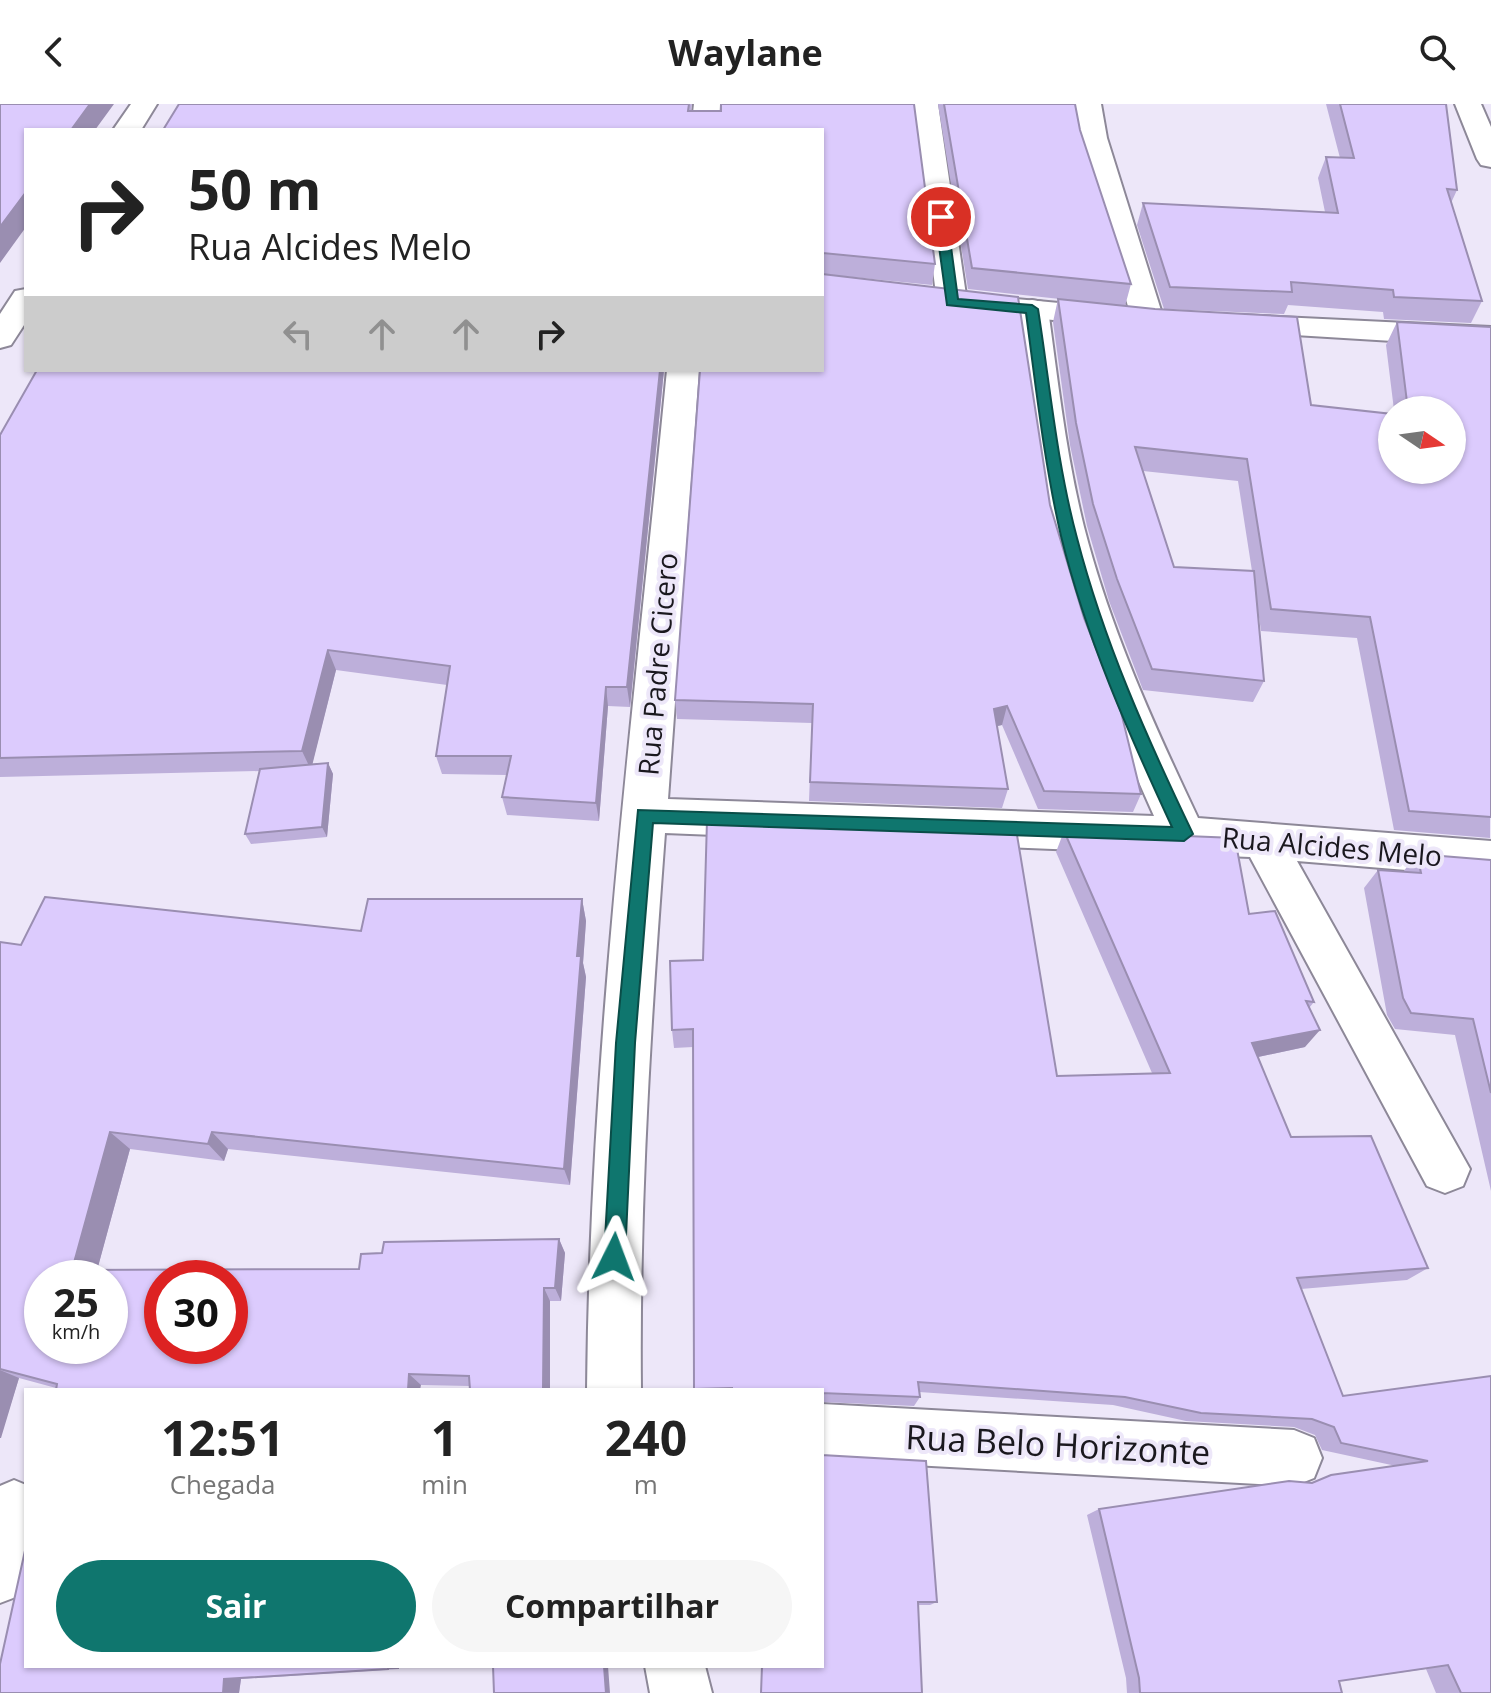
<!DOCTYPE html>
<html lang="pt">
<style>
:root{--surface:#fff;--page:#f6f6f6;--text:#222;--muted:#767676;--accent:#0f766e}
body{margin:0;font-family:"Open Sans",sans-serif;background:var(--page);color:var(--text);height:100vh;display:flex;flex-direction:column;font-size:30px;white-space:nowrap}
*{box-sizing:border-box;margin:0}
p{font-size:26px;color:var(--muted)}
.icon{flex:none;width:44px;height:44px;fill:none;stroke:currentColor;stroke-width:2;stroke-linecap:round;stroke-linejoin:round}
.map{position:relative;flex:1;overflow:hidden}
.drawer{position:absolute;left:24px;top:1284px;width:800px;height:280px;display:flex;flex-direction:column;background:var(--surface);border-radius:0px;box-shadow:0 2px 6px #0004}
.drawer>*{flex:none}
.top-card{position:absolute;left:24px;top:24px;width:800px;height:244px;border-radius:0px;box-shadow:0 2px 6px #0004;background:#fff;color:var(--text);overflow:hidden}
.needle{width:52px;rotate:103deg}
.tools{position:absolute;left:1378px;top:292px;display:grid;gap:16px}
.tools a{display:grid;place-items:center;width:88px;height:88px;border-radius:50%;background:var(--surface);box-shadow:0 2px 6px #0004;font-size:40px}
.speed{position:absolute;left:24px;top:1156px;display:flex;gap:16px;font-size:40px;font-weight:700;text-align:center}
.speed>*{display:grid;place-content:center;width:104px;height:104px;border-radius:50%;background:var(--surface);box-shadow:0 2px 6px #0004;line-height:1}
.speed small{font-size:20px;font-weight:400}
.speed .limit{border:12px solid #d22;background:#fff;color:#111}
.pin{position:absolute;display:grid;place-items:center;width:68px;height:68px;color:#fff;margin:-34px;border:4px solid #fff;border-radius:50%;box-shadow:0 2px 8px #0007}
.me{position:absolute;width:88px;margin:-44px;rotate:3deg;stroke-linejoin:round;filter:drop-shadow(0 0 6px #0008)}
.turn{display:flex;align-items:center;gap:28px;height:168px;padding:0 32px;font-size:36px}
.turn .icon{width:104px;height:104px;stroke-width:2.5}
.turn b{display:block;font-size:56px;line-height:68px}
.lanes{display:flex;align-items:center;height:76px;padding:0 32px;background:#0003;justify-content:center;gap:40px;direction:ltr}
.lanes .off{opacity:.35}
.eta{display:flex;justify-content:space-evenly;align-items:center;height:136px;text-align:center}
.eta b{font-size:48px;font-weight:700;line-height:56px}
.button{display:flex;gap:16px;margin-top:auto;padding:16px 32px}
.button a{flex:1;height:92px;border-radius:48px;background:var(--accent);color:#fff;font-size:32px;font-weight:700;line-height:92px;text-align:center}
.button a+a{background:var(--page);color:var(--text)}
header{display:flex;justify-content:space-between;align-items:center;height:104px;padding:0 32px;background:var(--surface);font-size:36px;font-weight:700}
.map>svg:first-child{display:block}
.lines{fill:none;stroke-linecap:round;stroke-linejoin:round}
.street-casing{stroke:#8d8898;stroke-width:4}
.secondary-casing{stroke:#8d8898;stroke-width:4}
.street{fill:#fff;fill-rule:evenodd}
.secondary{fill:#fff;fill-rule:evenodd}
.wall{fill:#bdafda;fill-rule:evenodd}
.shaded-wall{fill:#9a8eb1}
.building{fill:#dccbfd;stroke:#9a8eb1;stroke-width:2;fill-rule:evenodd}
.route{fill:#0f766e;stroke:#0a4d48;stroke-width:2}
.labels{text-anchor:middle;stroke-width:8;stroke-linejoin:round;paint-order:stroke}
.street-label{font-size:28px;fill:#1a181e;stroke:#ede7f9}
.near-street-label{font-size:34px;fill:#1a181e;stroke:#ede7f9}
</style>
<header><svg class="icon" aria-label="back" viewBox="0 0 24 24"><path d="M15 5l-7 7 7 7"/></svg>Waylane<svg class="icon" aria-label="search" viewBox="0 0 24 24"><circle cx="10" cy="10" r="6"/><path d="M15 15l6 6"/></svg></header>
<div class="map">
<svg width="1491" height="1589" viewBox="0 0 1491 1589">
<rect width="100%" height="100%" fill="#ede7f9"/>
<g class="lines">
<!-- street casing -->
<g class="street-casing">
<path id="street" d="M694 0H720L719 26H691Z
M912 0H938L967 198 963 205H941L937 198Z
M1075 0H1101L1107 34 1164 216 1159 223H1137L1132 216 1079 34Z
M1032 196 1043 198 1048 205C1058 278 1066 351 1084 423 1110 524 1153 619 1198 714L1491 737V773L1297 757 1470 1065 1463 1082 1445 1089 1427 1082 1250 753 665 729C651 915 639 1100 641 1286H587C590 945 634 605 667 266H699L668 695 1154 712C1112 618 1071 522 1048 421 1032 350 1025 277 1016 205L1021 198Z
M822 1300 1294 1326 1314 1334 1322 1354 1314 1374 1294 1382 822 1356Z
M14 1376 26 1381V1478L21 1491 0 1499V1382Z
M645 1562H705L712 1589H650Z"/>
</g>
<!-- secondary casing -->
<g class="secondary-casing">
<path id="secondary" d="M131 0H157L141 26H113Z
M1455 0H1481L1491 23V63L1481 61 1477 55Z
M26 185V218L11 241 0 244V210L15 187Z
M963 190 1113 204 1124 206 1129 213 1124 220 1113 222 952 206 948 199 952 192Z
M1238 211 1491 223V243L1227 227 1222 220 1227 213Z"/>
</g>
<!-- street -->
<use href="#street" class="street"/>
<!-- secondary -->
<use href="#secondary" class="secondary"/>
</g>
<!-- wall -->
<path class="wall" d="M692 0 691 7 935 160 932 181 822 170 1050 401 1084 514 1141 690 1133 708 1038 705 1002 621 997 622 1008 685 1002 704 809 697 812 619 677 615 675 596 822 266 163 26Z
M938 0H1075L1080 26 1131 180 1125 202 968 185Z
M1326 0H1446L1457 86 1451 99 1482 197 1471 219 1384 215 1383 208 1288 201 1284 210 1164 205 1137 121 1143 99 1325 108 1318 74 1326 53 1340 54Z
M1058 195 1311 301 1392 366 1452 306H1394L1386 241 1397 218 1491 223 1490 734 1394 726 1357 534 1261 527 1258 506 1264 577 1253 598 1143 586 1109 497 1087 422 1070 341 1053 218ZM1143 367 1238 377 1252 467 1174 463Z
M664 266 630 603 608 602 599 717 507 711 502 693 507 671 442 670 436 652 447 581 336 566 312 660 328 659 333 670 327 733 251 740 245 730 260 667 0 673V331Z
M1064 727 1249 810 1314 898 1309 904 1305 943 1258 953 1291 1033 1428 1164 1407 1176 1301 1185 1343 1292 1491 1272V1589H1436L1426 1565 1339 1577 1342 1589H1127L1126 1574 1087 1411 1099 1405 1311 1379 1396 1362 1322 1346 1315 1331 1294 1323 1186 1317 1113 1301 919 1288 920 1293 914 1302 822 1298V1351L937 1498 930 1501H919L761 1589 822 1286H694L693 943 674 944 672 926 670 857 1057 972 1152 969 1056 748Z
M1417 750 1491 756V1087L1455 931 1395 925 1387 911 1364 784 1378 766 1403 768Z
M582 795 586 817 583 859 586 873 570 1081 228 1045 224 1057 130 1045 97 1166 359 1165 382 1149 559 1135 565 1149 561 1197H550L470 1282 421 1281 56 1284 19 1274 0 1334V838L21 841 361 827Z
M399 1562V1565L241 1575 239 1589H0Z"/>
<!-- shaded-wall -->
<path class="shaded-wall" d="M90 0H114L95 26H71Z
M26 88V123L0 159V123Z
M660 266H664L630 603 627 583Z
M328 546 336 566 311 666 302 647Z
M606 583 608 602 599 717 596 699Z
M1007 602 1002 621 989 624 994 605Z
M328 659 333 670 327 733 322 723Z
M582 795 586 817 583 859 586 873 570 1081 564 1065 577 852Z
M1320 926 1305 943 1239 957 1252 939Z
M110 1028 130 1045 95 1174 72 1166Z
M212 1028 228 1045 224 1057 208 1040Z
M559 1135 565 1149 561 1197 555 1184Z
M544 1184 550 1197V1286H543Z
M0 1266 19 1274 1 1334H0Z
M409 1270 421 1281 420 1286H408Z
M388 1562H399V1565H388Z
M604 1562H608L610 1589H606Z
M224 1575H241L239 1589H223Z"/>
<!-- building -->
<path class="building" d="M0 0H90L71 26H26V88L0 123Z
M179 0H689L688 7H721V0H914L935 160 823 149 822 150V26H163Z
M944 0H1075L1080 26 1131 180 972 164Z
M1340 0H1446L1457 86 1447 85 1482 197 1394 193 1393 186 1291 178 1292 188 1170 183 1143 99 1338 109 1326 53 1354 54Z
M822 170 1018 193 1050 401 1084 514 1121 608 1141 690 1044 687 1007 602 994 605 1008 685 810 678 813 600 675 596 700 266H822Z
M1058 195 1155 205 1297 213 1311 301 1392 310V366H1452V306H1408L1397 218 1491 223V713L1409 707 1370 513 1271 505 1247 355 1135 343 1174 463 1254 467 1264 577 1152 565 1117 475 1093 400 1076 319Z
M37 266H660L627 583H606L596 699 502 693 511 652H436L450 562 328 546 302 647 0 654V331Z
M328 659 322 723 245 730 260 665Z
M707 716 1016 725 1057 972 1170 969 1064 727 1235 734 1249 810 1275 807 1314 898 1306 897 1320 926 1252 939 1291 1033 1371 1032 1428 1164 1297 1174 1343 1292 1491 1272V1589H1461L1448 1561 1339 1577 1342 1589H1140L1139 1574 1099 1405 1289 1377 1312 1379 1331 1371 1428 1357 1341 1339 1334 1323 1312 1315 1201 1309 1125 1293 918 1278 920 1293 822 1289V1351L926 1357 937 1498H918L922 1589H761L762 1562H822V1286H732V1284L694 1285 693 925 672 926 670 857 703 856Z
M1417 750 1491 756V989L1473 915 1411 909 1403 894 1378 766 1421 769Z
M45 793 361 827 368 795H582L577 852H581L564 1065 212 1028 208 1040 110 1028 72 1166 359 1165 361 1150 382 1149 384 1138 559 1135 555 1184H544L543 1286H470L469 1272 409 1270 408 1286H56L57 1280 0 1265V838L21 841ZM42 1174H110V1242H42ZM162 1174H230V1242H162Z
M26 1442V1562H388V1565L224 1575 223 1589H0V1560Z
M493 1562H604L606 1589H494Z"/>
<!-- route -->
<path class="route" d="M941 109 947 113 958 195 1032 201 1038 205C1050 282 1057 360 1077 434 1104 538 1147 634 1193 730L1184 737 653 719 635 939 625 1153 622 1160 614 1164 607 1160 604 1153 616 939 638 706 1172 723C1128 628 1086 534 1061 432 1044 358 1036 283 1026 209L947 201 935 113Z"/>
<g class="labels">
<!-- street labels -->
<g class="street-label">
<text transform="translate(658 560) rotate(-85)" y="10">Rua Padre Cicero</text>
<text transform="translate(1332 743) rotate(5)" y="10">Rua Alcides Melo</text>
</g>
<!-- near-street labels -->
<g class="near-street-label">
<text transform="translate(1058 1341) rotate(3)" y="12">Rua Belo Horizonte</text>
</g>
</g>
</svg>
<div class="tools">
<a><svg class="needle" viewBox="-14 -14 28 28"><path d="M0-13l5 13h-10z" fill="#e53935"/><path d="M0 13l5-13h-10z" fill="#767676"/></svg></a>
</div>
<div class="speed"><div>25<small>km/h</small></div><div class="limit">30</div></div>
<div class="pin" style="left:941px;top:113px;background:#d93025"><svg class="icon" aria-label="arrive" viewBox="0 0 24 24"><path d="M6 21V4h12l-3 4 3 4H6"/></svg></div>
<svg class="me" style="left:614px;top:1153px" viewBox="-20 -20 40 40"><path d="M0-17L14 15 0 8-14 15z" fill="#0f766e" stroke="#fff" stroke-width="4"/></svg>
<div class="top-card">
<div class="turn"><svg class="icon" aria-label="right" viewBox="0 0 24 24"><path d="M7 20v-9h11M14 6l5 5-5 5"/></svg><div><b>50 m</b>Rua Alcides Melo</div></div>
<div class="lanes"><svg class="icon off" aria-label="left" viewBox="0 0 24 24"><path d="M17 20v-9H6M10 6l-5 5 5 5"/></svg><svg class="icon off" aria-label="ahead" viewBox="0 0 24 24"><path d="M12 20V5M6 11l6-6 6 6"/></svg><svg class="icon off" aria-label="ahead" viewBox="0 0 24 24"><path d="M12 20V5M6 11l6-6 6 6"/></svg><svg class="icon" aria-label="right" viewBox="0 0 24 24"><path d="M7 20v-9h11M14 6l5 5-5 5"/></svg></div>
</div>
<section class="drawer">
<div class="eta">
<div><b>12:51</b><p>Chegada</p></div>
<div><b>1</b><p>min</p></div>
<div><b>240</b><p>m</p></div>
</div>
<div class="button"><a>Sair</a><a>Compartilhar</a></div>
</section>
</div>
